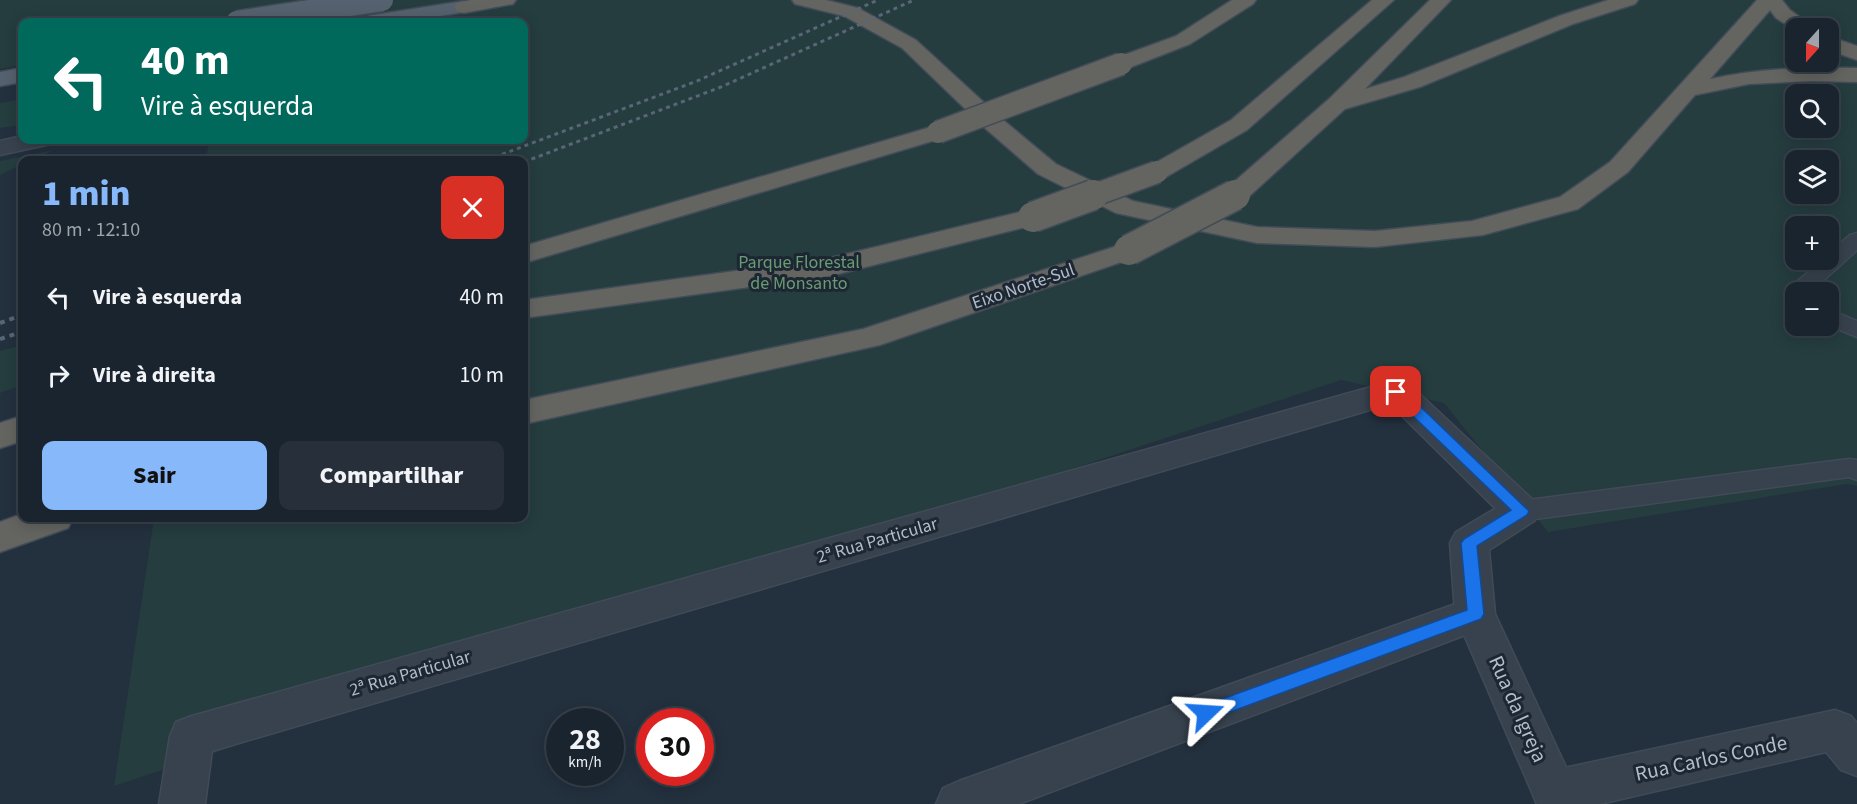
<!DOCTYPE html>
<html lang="pt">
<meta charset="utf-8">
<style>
:root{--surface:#1a242e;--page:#27303a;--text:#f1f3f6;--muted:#9fa4aa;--line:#38414a;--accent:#87b8fa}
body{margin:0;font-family:"Source Sans 3",sans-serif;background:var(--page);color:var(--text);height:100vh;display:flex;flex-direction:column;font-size:22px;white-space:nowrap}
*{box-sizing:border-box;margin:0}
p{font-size:20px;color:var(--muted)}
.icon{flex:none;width:33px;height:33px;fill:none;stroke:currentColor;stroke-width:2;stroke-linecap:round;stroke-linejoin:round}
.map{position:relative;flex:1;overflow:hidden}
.panel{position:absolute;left:18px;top:156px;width:510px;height:366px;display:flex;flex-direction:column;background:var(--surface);border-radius:12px;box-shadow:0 3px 15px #0003,0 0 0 2px var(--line)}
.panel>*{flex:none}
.hud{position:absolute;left:18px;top:18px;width:510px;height:126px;border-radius:12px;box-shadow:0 3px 15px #0003,0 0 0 2px var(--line);background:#00695c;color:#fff;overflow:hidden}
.needle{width:39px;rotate:201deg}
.fabs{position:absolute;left:1785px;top:18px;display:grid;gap:12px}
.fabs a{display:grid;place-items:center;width:54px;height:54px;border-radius:12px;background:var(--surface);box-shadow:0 3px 15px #0003,0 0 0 2px var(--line);font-size:30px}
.speed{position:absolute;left:546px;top:708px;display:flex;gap:12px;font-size:30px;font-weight:700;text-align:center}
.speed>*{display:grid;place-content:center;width:78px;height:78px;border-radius:50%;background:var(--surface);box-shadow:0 3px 15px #0003,0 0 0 2px var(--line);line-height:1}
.speed small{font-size:15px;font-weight:400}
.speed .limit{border:9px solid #d22;background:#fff;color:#111}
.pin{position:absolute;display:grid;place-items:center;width:51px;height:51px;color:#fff;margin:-26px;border-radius:12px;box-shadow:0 3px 9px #0006}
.me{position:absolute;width:66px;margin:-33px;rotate:70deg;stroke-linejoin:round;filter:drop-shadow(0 0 4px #0008)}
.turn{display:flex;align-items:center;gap:21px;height:126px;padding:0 24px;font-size:27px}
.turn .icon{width:78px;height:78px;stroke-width:2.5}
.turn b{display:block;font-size:42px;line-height:51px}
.round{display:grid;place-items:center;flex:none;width:63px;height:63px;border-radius:12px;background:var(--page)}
.headline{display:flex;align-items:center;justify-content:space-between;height:102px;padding:0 24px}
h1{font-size:36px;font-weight:800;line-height:45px;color:var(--accent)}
.primary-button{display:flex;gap:12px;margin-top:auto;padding:12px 24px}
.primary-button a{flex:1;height:69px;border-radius:12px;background:var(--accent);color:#111;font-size:24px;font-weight:800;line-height:69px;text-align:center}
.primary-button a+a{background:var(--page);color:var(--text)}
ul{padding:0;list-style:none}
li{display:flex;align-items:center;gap:18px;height:78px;padding:0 24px}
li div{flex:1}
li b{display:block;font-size:22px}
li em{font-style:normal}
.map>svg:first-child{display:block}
.green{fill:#253d3f;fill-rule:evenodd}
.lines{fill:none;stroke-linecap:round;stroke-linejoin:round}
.service-casing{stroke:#404b57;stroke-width:3}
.minor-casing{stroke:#404b57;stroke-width:3}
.tertiary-casing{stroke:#404b57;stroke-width:3}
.primary-casing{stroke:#404b57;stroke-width:3}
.trunk-casing{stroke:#424c59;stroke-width:3}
.service{fill:#37424e;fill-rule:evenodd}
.minor{fill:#37424e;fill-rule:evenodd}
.tertiary{fill:#37424e;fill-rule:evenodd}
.primary{fill:#55616e;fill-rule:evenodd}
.trunk{fill:#646461;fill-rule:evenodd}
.rail-far1{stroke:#596675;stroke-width:3;stroke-dasharray:4 4;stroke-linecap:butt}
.rail{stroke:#596675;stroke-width:4;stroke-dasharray:5 5;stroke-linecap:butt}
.primary-bridge-casing{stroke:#404b57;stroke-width:25;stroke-linecap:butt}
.trunk-bridge-far1-casing{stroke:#424c59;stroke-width:25;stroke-linecap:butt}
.trunk-bridge-casing{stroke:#424c59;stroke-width:33;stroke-linecap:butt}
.primary-bridge{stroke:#55616e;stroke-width:22}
.trunk-bridge-far1{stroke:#646461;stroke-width:22}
.trunk-bridge{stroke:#646461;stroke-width:30}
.route{fill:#1a73e8;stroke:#114b97;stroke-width:1.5}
.labels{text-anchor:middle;stroke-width:6;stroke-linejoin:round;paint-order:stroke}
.park-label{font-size:18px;fill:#6a9b73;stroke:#1c2733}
.street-label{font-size:18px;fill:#b3bcc9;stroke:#1c2733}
.near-street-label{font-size:21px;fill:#b3bcc9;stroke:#1c2733}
</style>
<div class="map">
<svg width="1857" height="804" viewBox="0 0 1857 804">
<rect width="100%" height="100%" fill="#23303e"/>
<!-- green -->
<path class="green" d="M0 0H1857V486L1847 484 1548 532 1444 403 1341 380 114 786 154 518H524V160H206L209 140H524V22H22V65L0 69ZM1796 28H1828V62H1796ZM1796 94H1828V128H1796ZM1796 160H1828V194H1796ZM1796 226H1828V260H1796ZM1796 292H1828V326H1796Z
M22 99V125L0 128V103Z
M54 150 31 160H22V164L0 175V161Z
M22 345V385L0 393V351Z"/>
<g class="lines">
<!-- service casing -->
<g class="service-casing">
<path id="service" d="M1857 233V250L1811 292H1796V298L1791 297 1788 292 1791 287 1822 260H1828V254L1850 235Z
M1828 309 1857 321V337L1828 325Z
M1849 459 1857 460V480L1849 477 1521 521 1512 518 1508 511 1512 504 1521 501Z"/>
</g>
<!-- minor casing -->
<g class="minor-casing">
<path id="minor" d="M349 0H369V22H349Z
M22 136V140H49L46 145 0 155V141Z
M1396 380 1408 383 1534 501 1539 511 1534 521 1521 525 1508 521 1390 404 212 751 205 804H159L170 736 176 722 192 716Z
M1475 597 1489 602 1495 614 1489 626 1019 804H936L943 788 959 781Z
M1835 710 1851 716 1857 723V776L1841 770 1826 752 1600 804H1537L1532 792 1539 776 1555 770Z"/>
</g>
<!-- tertiary casing -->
<g class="tertiary-casing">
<path id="tertiary" d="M1521 497 1534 501 1539 511 1534 521 1489 550 1495 614 1583 804H1537L1455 614 1450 543 1456 532 1508 501Z"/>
</g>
<!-- primary casing -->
<g class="primary-casing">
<path id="primary" d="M464 1 471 3 474 7 471 11 403 22H357L360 18 367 16Z
M22 68V82L0 86V72Z"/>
</g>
<!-- trunk casing -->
<g class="trunk-casing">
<path id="trunk" d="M470 0H516L513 4 464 13 457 11 454 7 457 3Z
M792 0H826L858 8 916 40 1002 119 1056 164 1133 201 1257 227 1375 231 1472 221 1560 197 1610 162 1757 0H1782L1790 10 1815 28H1796V31L1776 18 1770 10 1710 79C1759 68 1807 67 1857 68V82L1812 81 1749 84 1695 95 1628 172 1578 209 1483 235 1375 247 1257 243 1116 213 1038 174 986 129 902 48 844 16 795 4Z
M1232 0H1256L1253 4 1190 44 1121 71 1113 69 1110 64 1113 59 1176 36Z
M1372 0H1394L1247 130 1166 177 1157 180 1148 177 1144 172 1148 167 1231 120Z
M1430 0H1451L1365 89 1404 77 1559 16 1608 0H1638L1635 4 1573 24 1420 87 1345 109 1244 201 1235 203 1226 201 1222 195 1226 189 1329 99Z
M1828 36 1857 46V60L1828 50Z
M938 125 946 127 950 132 946 137 524 263V246Z
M1033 209 1042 211 1046 217 1042 223 830 276 524 318V300L830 258Z
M1129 242 1139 244 1143 250 1139 256 880 345 524 424V400L863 329Z
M22 416V441L0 448V423Z
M22 514V518H73L68 528 0 552V522Z"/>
</g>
<!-- service -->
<use href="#service" class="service"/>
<!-- minor -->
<use href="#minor" class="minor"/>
<!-- tertiary -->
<use href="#tertiary" class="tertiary"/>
<!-- primary -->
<use href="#primary" class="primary"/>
<!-- trunk -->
<use href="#trunk" class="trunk"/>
<!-- rail-far1 -->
<path class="rail-far1" d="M487 160 697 81 878 0
M524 162 721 87 914 0"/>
<!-- rail -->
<path class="rail" d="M0 323 22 315
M0 339 22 332"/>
<!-- primary-bridge casing -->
<g class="primary-bridge-casing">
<path id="primary-bridge" d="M237 22 382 0"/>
</g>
<!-- trunk-bridge-far1 casing -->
<g class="trunk-bridge-far1-casing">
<path id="trunk-bridge-far1" d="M938 132 1121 64
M1089 197 1157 172
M1232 197 1235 195"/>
</g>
<!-- trunk-bridge casing -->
<g class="trunk-bridge-casing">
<path id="trunk-bridge" d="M1033 217 1093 195
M1129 250 1235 195"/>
</g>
<!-- primary-bridge -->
<use href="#primary-bridge" class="primary-bridge"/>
<!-- trunk-bridge-far1 -->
<use href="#trunk-bridge-far1" class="trunk-bridge-far1"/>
<!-- trunk-bridge -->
<use href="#trunk-bridge" class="trunk-bridge"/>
</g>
<!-- route -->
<path class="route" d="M1396 387 1401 388 1529 511 1527 515 1477 546 1484 614 1481 619 1206 721 1200 719 1197 713 1200 707 1467 610 1461 543 1464 539 1511 510 1391 395 1389 392 1391 388Z"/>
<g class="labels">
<!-- park labels -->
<g class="park-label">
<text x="799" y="268">Parque Florestal<tspan x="799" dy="21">de Monsanto</tspan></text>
</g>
<!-- street labels -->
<g class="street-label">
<text transform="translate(1023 286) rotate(-19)" y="6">Eixo Norte-Sul</text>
<text transform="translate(877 540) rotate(-16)" y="6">2ª Rua Particular</text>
<text transform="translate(410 673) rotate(-16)" y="6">2ª Rua Particular</text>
</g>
<!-- near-street labels -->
<g class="near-street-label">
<text transform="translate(1518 709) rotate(66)" y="7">Rua da Igreja</text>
<text transform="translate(1711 758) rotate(-12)" y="7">Rua Carlos Conde</text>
</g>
</g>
</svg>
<div class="fabs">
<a><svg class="needle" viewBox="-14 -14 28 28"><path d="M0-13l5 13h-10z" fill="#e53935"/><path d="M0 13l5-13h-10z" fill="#9fa4aa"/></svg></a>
<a><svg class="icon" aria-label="search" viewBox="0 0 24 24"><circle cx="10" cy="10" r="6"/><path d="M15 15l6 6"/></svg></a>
<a><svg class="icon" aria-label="layers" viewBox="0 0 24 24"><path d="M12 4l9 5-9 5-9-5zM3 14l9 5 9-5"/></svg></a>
<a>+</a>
<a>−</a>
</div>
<div class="speed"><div>28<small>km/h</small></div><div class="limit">30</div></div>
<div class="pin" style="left:1396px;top:392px;background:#d93025"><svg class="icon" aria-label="arrive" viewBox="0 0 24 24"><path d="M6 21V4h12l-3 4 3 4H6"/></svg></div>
<svg class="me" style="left:1206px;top:713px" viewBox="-20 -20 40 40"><path d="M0-17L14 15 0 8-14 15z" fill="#1a73e8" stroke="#fff" stroke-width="4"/></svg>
<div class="hud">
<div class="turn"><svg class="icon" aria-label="left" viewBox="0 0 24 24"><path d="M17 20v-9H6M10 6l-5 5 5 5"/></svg><div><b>40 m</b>Vire à esquerda</div></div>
</div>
<section class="panel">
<div class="headline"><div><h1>1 min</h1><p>80 m · 12:10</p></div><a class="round" style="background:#d93025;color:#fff"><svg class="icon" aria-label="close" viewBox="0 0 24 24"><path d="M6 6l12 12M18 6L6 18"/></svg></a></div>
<ul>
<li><svg class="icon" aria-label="left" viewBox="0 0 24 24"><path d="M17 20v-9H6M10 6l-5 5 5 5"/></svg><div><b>Vire à esquerda</b></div><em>40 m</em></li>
<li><svg class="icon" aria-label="right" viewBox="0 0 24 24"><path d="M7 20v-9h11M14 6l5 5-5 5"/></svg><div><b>Vire à direita</b></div><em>10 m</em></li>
</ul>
<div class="primary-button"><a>Sair</a><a>Compartilhar</a></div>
</section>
</div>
